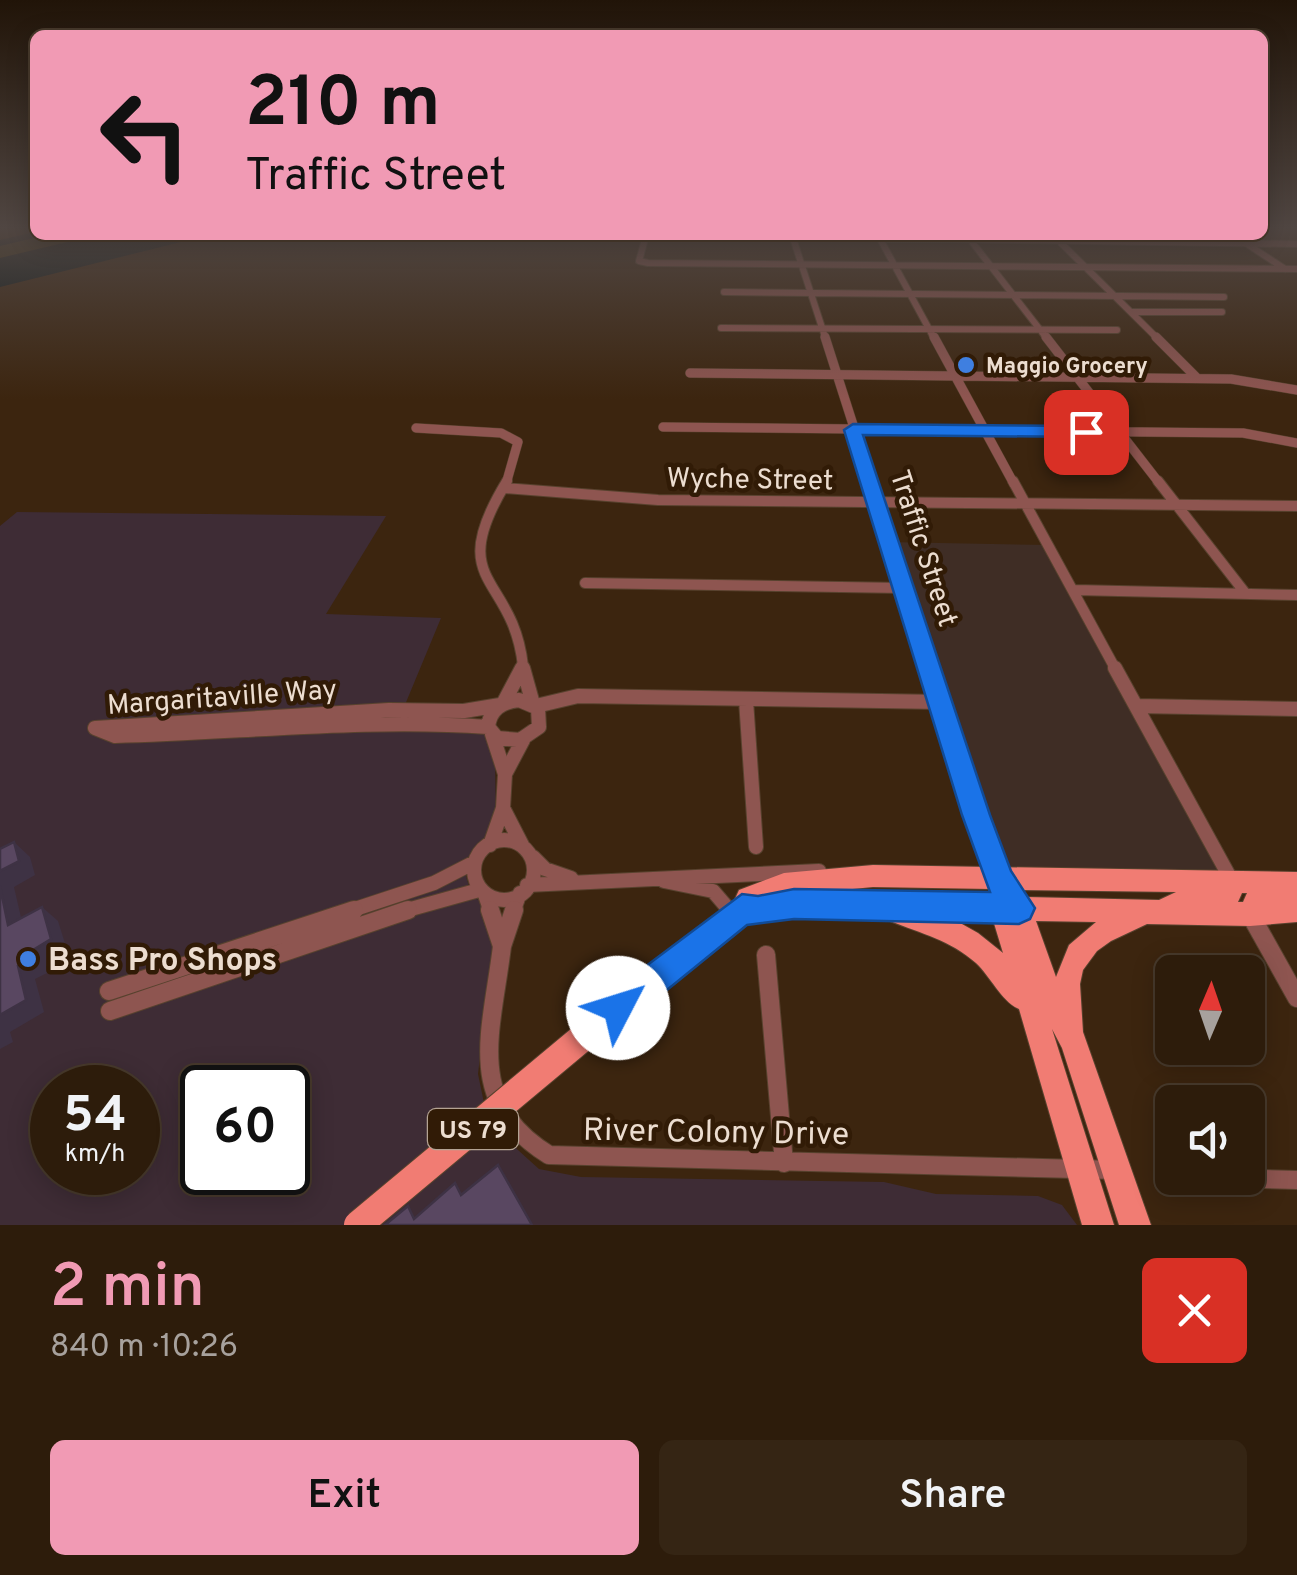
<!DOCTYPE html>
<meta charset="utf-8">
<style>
:root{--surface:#2d1c0b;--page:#352514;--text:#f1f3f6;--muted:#a7a19d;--line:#483a2c;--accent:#f19ab4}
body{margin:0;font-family:Overpass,sans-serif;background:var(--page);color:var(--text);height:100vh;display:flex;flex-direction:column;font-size:38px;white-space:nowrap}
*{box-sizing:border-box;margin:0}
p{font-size:32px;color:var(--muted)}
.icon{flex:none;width:55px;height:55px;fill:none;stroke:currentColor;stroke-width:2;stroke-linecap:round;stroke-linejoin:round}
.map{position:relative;height:1225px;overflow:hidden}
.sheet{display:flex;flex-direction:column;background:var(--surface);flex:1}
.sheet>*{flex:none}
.guide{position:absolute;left:30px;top:30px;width:1238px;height:210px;border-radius:15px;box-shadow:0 5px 25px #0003,0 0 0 2px var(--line);background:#f19ab4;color:#111;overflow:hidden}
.needle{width:65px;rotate:2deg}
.fabs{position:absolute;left:1155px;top:955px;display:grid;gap:20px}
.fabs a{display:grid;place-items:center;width:110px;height:110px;border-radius:15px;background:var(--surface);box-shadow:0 5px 25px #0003,0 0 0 2px var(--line);font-size:50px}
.speed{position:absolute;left:30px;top:1065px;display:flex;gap:20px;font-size:50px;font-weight:700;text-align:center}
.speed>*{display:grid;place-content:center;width:130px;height:130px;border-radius:50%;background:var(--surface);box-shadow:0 5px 25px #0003,0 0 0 2px var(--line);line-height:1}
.speed small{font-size:25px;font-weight:400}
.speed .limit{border:5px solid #111;border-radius:15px;background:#fff;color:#111}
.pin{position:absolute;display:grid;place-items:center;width:85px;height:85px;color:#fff;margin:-42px;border-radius:20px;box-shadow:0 5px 15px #0006}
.me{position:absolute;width:110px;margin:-55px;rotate:50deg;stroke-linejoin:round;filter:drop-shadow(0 0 8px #0008)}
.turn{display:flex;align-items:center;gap:35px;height:210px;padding:0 50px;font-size:45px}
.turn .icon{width:130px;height:130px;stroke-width:2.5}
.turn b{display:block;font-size:70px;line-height:85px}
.round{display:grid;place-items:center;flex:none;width:105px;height:105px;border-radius:15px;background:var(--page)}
.overview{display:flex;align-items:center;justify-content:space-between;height:170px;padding:0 50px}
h1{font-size:60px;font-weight:600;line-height:75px;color:var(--accent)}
.action{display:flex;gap:20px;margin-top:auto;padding:20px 50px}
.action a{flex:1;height:115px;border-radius:15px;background:var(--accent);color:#111;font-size:40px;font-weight:600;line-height:115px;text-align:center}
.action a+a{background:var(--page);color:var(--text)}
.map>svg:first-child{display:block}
.commercial{fill:#3e2c35;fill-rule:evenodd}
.education{fill:#3f2d25}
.sand{fill:#3a3211}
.water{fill:#071619}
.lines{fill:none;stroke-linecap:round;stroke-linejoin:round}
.river{fill:#071619;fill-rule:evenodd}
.minor-far4-casing{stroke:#58422e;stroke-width:8}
.minor-far3-casing{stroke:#58422e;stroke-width:10}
.minor-far2-casing{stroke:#58422e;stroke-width:12}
.minor-far1-casing{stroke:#58422e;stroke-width:16}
.minor-casing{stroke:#58422e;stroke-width:20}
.primary-casing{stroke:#58422e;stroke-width:2}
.minor-far4{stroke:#8e5550;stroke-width:6}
.minor-far3{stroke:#8e5550;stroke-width:9}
.minor-far2{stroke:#8e5550;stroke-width:10}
.minor-far1{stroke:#8e5550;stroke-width:14}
.minor{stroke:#8e5550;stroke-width:18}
.primary{fill:#f17c73;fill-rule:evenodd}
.primary-bridge-casing{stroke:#58422e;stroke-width:30;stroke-linecap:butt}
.primary-bridge{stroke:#f17c73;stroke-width:28}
.shaded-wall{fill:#3e3244}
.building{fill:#594761;stroke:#3e3244;stroke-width:2.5}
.route{fill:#1a73e8;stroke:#114b97;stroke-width:2.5}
.shop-dot{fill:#3f7fe0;stroke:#311b06;stroke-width:4}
.labels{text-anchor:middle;stroke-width:9;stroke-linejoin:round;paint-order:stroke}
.far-poi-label{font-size:22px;font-weight:bold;fill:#ecddd0;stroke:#311b06;text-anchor:start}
.shield{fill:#311b06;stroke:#b4a393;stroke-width:2.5}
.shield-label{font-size:25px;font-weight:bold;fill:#ecddd0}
.street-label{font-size:28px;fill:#ecddd0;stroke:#311b06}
.near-poi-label{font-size:32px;font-weight:bold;fill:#ecddd0;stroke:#311b06;text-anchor:start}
.near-street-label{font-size:32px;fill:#ecddd0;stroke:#311b06}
</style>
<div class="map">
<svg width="1297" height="1225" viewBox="0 0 1297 1225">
<rect width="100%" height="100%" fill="#3c250f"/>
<!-- commercial -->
<path class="commercial" d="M17 512 386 516 326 614 441 618 397 724 474 728 486 735 495 758 496 817 488 838 462 863 472 896 485 904 493 945 478 1074 484 1103 494 1121 508 1141 539 1169 581 1177 884 1182 936 1194 1038 1196 1062 1205 1077 1225H0V526ZM52 1088H138V1172H52ZM202 1088H288V1172H202Z"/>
<!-- education -->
<path class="education" d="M888 542 1049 545 1233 883 999 880Z"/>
<!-- sand -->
<path class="sand" d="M35 235H97L0 258V242Z"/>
<!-- water -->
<path class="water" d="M97 235H209L0 287V258Z"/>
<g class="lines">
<!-- river -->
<path class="river" d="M35 232 38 237 0 246V240Z"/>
<!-- minor-far4 casing -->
<g class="minor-far4-casing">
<path id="minor-far4" d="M792 235 826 340
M878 235 935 340
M738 236 1297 244
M969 238 1048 340
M645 239 639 261 648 263 1297 269
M1058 240 1159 340
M1247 244 1285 269
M724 292 1224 297
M1132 312H1222
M721 328 1117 330"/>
</g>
<!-- minor-far3 casing -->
<g class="minor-far3-casing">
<path id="minor-far3" d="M825 337 872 484
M934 337 1014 484
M1046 337 1160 484
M1156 337 1197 378
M690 373 1231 379 1297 390
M663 427 1243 433 1297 443
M416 428 501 433 518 442 506 484"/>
</g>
<!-- minor-far2 casing -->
<g class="minor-far2-casing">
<path id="minor-far2" d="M507 481C443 586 513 573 523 666
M871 481 932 670
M1013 481 1116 670
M1158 481 1246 594
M504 488 658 500 1297 506
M585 583 903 588
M1075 590 1297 595
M521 670 523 666 524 670"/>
</g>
<!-- minor-far1 casing -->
<g class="minor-far1-casing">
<path id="minor-far1" d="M523 668 533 704
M931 668 999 880
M1115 668 1233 883
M519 700 538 708 539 727 520 740 497 738 488 727C490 709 502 702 519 700Z
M746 700 756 847
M504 702 522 668
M536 706 578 696 940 702
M1137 706 1297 709
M488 727C366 718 239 733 115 736L95 728 389 710 464 711 500 705
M492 734 505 774 523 740
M503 808 505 774
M474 870a30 30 0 1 1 60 0a30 30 0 1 1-60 0Z
M490 845 503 808 522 845
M533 857 545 869 571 878
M664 881 713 891 731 912
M527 885 819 871
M485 895 491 912
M346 912 434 883 475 862
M400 912 479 890
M513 912 520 893"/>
</g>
<!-- minor casing -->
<g class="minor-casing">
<path id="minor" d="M490 910 502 946 514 910
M729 910 733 915
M1250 914 1297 998
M502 946C492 1031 463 1102 549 1155L1115 1170
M766 955 784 1163
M109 991 354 910
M110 1011 408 910
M1163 1176H1172
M1225 1178 1297 1180"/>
</g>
<!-- primary casing -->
<g class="primary-casing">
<path id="primary" d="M873 865 1297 872V922L1250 926 1147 924 1111 941 1097 951 1083 970 1080 984 1083 1032 1151 1225H1119L1062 1048 1052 1029 1114 1225H1082L1019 1009C1002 1002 990 976 976 963 950 940 922 934 890 921L889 918 793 916 758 923 747 921 598 1043 588 1047 578 1043 574 1033 578 1023 734 901 739 890 784 873ZM873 887 991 889 993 891 988 897 811 893ZM1020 890 1176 892 1159 900 1026 897ZM1242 893H1247L1243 902H1238ZM953 919 993 920 1003 953 978 933ZM1036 921 1096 922 1069 945 1056 977Z"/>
</g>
<!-- minor-far4 -->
<use href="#minor-far4" class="minor-far4"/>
<!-- minor-far3 -->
<use href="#minor-far3" class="minor-far3"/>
<!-- minor-far2 -->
<use href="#minor-far2" class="minor-far2"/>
<!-- minor-far1 -->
<use href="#minor-far1" class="minor-far1"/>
<!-- minor -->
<use href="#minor" class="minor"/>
<!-- primary -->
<use href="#primary" class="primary"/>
<!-- primary-bridge casing -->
<g class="primary-bridge-casing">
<path id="primary-bridge" d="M358 1225 588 1033"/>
</g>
<!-- primary-bridge -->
<use href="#primary-bridge" class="primary-bridge"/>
</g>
<!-- shaded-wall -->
<path class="shaded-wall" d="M14 842 30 857 35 875 14 887 26 939 8 925 0 886V871Z
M42 907 58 921 68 953 46 966 47 973 35 979 44 1012 10 1032 13 1042 0 1049V1015L18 966 28 953Z"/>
<!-- building -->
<path class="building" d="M14 842 19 861 0 871V849Z
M0 886 8 925 42 907 51 939 28 953 30 960 18 966 26 1000 0 1015Z
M498 1165 532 1225H385L408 1206 414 1219 455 1183 461 1195Z"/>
<!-- sky -->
<linearGradient id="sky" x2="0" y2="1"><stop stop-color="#211408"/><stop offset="0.57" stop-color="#504642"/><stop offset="1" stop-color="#504642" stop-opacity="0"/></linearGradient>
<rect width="1297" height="399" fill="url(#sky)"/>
<!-- route -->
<path class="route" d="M853 424 1086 426 1095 432 1086 437 863 435 990 815 1011 871 1035 908 1030 919 1019 924 794 919 747 925 630 1020 618 1026 606 1020 600 1008 606 996 742 894 758 896 794 889 990 892 962 815 844 430Z"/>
<!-- markers -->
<g class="shop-dot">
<circle cx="966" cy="365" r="10"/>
<circle cx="28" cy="959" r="10"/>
</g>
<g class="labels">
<!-- far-poi labels -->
<g class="far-poi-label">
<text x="986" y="373">Maggio Grocery</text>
</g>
<!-- shield labels -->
<rect class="shield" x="428" y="1109" width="90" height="40" rx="8"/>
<g class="shield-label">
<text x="473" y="1138">US 79</text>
</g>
<!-- street labels -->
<g class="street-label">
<text transform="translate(750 478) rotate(1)" y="10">Wyche Street</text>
<text transform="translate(925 548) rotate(72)" y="10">Traffic Street</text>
<text transform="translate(222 696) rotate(-4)" y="10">Margaritaville Way</text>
</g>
<!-- near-poi labels -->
<g class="near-poi-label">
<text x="48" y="970">Bass Pro Shops</text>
</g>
<!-- near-street labels -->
<g class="near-street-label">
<text transform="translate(716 1131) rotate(1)" y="11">River Colony Drive</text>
</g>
</g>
</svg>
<div class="fabs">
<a><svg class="needle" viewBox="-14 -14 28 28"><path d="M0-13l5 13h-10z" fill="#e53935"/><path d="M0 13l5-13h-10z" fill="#a7a19d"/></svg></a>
<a><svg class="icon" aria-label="sound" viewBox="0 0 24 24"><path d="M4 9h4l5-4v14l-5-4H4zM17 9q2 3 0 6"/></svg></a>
</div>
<div class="speed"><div>54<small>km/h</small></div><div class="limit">60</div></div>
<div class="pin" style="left:1086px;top:432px;background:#d93025"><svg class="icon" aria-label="arrive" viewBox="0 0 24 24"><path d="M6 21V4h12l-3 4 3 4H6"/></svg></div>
<svg class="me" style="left:618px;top:1008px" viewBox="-20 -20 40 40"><circle r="19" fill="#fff"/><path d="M0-13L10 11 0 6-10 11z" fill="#1a73e8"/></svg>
<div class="guide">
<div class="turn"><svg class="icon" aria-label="left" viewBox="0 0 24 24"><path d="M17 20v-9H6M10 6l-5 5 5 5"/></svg><div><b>210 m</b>Traffic Street</div></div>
</div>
</div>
<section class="sheet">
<div class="overview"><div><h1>2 min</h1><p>840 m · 10:26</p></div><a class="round" style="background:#d93025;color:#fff"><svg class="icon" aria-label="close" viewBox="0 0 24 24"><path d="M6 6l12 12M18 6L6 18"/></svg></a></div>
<div class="action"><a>Exit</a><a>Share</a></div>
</section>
